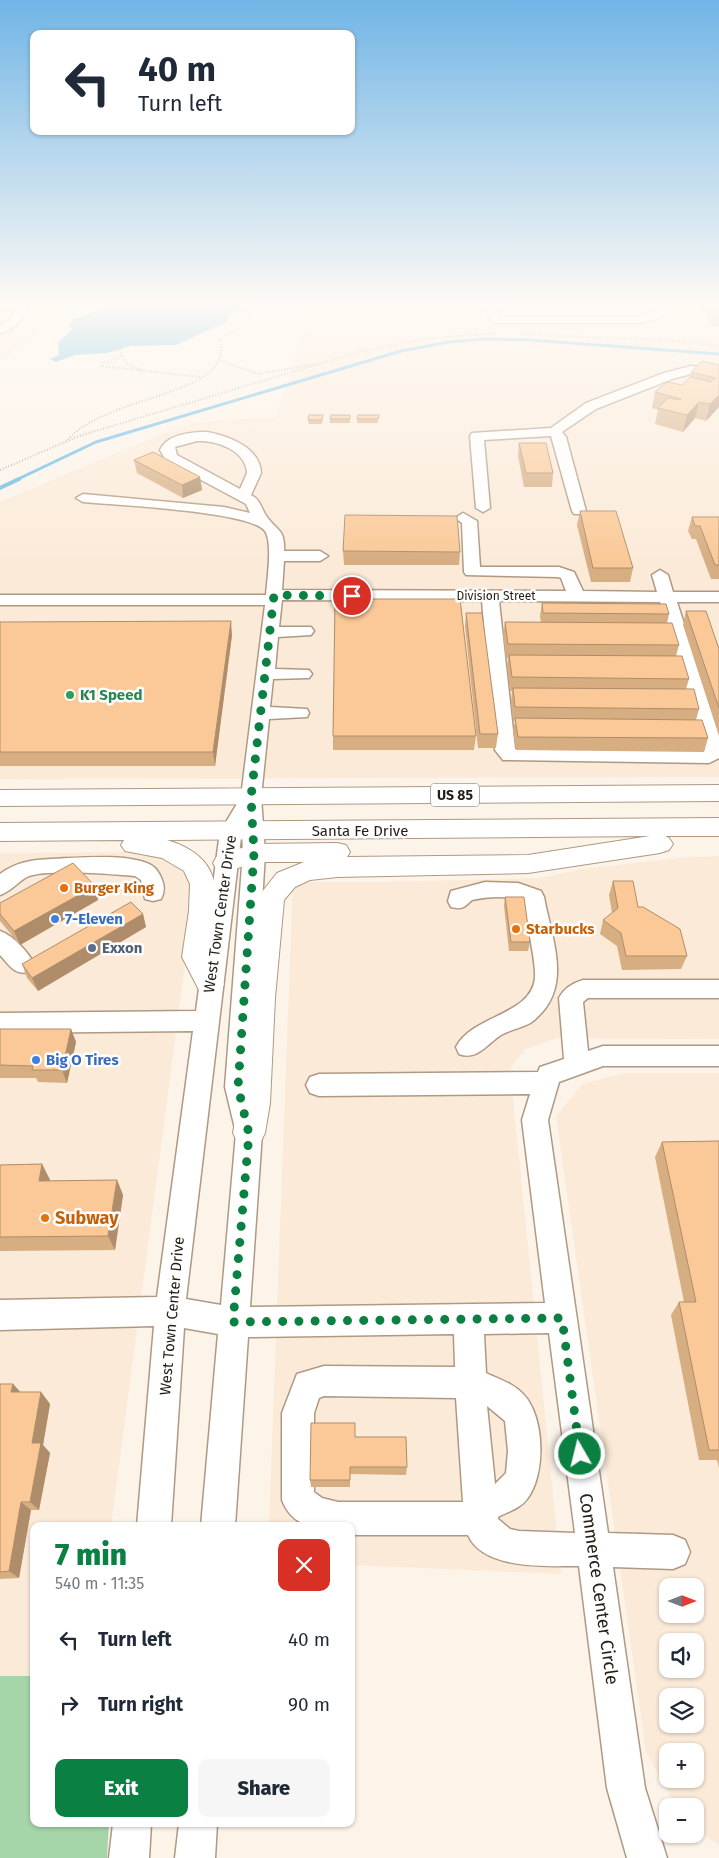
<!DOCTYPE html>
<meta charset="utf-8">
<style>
:root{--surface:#fff;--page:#f6f6f7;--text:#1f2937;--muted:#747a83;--accent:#0b8043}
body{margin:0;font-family:"Fira Sans",sans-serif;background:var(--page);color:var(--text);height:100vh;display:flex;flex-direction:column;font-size:19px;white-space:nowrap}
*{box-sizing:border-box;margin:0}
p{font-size:16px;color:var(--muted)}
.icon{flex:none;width:28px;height:28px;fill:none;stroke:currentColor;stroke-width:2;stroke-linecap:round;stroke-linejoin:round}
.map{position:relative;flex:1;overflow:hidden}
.panel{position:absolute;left:30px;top:1522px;width:325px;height:305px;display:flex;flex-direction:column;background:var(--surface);border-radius:10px;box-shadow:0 1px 4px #0004}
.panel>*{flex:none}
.top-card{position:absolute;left:30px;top:30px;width:325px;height:105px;border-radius:10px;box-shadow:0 1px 4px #0004;background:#fff;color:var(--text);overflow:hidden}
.needle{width:32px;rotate:90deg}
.buttons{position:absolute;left:659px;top:1578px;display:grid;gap:10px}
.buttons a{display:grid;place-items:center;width:45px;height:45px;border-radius:10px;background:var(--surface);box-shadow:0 1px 4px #0004;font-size:25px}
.pin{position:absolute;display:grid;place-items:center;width:42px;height:42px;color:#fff;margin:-21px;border:2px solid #fff;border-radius:50%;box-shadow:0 1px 5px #0007}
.me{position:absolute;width:55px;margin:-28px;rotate:352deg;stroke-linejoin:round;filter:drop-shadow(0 0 4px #0008)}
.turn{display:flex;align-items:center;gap:18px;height:105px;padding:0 25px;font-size:22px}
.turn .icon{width:65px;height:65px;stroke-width:2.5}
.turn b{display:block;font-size:35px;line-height:42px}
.round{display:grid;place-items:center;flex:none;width:52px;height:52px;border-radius:10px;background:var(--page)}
.overview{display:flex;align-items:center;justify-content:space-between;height:85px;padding:0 25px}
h1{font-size:30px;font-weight:800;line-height:38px;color:var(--accent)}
.button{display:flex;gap:10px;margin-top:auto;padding:10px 25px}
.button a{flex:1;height:58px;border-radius:10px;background:var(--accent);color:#fff;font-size:20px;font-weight:800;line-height:58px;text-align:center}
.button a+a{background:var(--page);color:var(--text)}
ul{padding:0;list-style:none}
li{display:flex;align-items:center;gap:15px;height:65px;padding:0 25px}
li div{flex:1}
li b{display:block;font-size:19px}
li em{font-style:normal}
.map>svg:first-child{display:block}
.built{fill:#fbead8;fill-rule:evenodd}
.green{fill:#a6d5aa}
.water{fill:#60b6e4}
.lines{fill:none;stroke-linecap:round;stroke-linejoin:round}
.stream-far1{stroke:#60b6e4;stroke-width:3}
.stream{stroke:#60b6e4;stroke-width:4}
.minor-casing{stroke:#af9983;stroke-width:3}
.highway-casing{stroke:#af9983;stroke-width:2}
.path{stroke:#aca49a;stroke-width:2;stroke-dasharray:1 2;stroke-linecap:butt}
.minor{fill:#fff;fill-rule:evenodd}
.highway{fill:#fff;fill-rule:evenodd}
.wall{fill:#d7ad82}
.shaded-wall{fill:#af8d6a}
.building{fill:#fac997;stroke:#af8d6a}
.route{stroke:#0b8043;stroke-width:9;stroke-dasharray:0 16.2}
.leisure-dot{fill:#2e9e5b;stroke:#fff;stroke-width:2}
.food-dot{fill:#e8710a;stroke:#fff;stroke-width:2}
.shop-dot{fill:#3f7fe0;stroke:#fff;stroke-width:2}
.service-dot{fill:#5c6f8a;stroke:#fff;stroke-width:2}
.labels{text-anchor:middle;stroke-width:5;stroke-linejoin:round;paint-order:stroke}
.far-street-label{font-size:12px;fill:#261e16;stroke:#fff}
.shield{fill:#fff;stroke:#67625c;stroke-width:1}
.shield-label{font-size:14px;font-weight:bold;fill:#261e16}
.leisure-label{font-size:15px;font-weight:bold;fill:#27864d;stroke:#fff;text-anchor:start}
.street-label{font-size:15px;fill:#261e16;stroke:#fff}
.food-label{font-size:15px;font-weight:bold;fill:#c56008;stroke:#fff;text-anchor:start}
.shop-label{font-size:15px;font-weight:bold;fill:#366cbe;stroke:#fff;text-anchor:start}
.service-label{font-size:15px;font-weight:bold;fill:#4e5e75;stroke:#fff;text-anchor:start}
.near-food-label{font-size:18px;font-weight:bold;fill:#c56008;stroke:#fff;text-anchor:start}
.near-street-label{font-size:18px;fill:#261e16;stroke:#fff}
</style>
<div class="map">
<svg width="719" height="1858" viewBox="0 0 719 1858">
<rect width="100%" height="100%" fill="#fcf3e9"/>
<!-- built -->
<path class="built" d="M0 303H63L61 314 0 361Z
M322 303H719V777L0 779V502L188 423 276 417 308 319Z
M139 852 176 862 195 888 111 1526H34V1676H0V853Z
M719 856V1039L557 1038 525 1049 510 1069 561 1574 351 1565V1526H269L293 882H385L541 878 582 869 689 857Z
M625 1073H719V1845L695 1829V1806H676L646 1752 556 1116 582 1084ZM668 1586H695V1614H668ZM668 1641H695V1669H668ZM668 1696H695V1724H668ZM668 1751H695V1779H668Z"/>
<!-- green -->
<path class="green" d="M0 1676H34V1824H109L107 1858H0Z"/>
<!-- water -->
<path class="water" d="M118 303H243L236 311 228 314 227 322 176 345 131 346 107 353 75 355 56 362 50 359 59 355 58 342 73 329 69 326 72 320Z"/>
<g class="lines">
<!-- stream-far1 -->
<path class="stream-far1" d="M16 480 96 442 401 351 449 342 486 339 531 340 719 354"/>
<!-- stream -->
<path class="stream" d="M0 488 19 479"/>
<!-- minor casing -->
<g class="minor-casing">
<path id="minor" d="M0 303H18L28 309 17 325 0 334V325L9 321 16 310 0 307Z
M484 303H495L500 317H639C656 313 665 302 682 303L661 318 639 323H496L490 320Z
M691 366 719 369V377L691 374 672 379 596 409 562 432 566 437 586 511 584 514H574L572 511 551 436 484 440 490 508 483 512 476 508 470 436 472 433 551 428 586 403 664 373Z
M207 432C228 436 260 447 261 473L251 495C261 500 261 509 267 517 278 532 285 529 284 551H320L328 556 320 561H284L282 590 566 591 561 578 558 577 466 575 464 572 462 523 455 518 463 513 477 521 480 567H559L574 572 583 591 657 592 652 575 660 570 668 575 673 592H719V602H677L719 733V758L709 763 503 760 495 750 482 601 282 600 279 627H311L314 631 311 635 278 637 275 669 309 670 312 674 309 678 273 679 270 707 307 709 309 713 307 717 269 719 261 797 265 853 251 1087 262 1133 250 1307 545 1303 522 1120 530 1094 319 1096 310 1093 306 1085 310 1077 319 1074 538 1072 540 1067 564 1059 559 998C564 988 573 983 583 980H719V998H588L583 1002 588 1051 603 1046H719V1066H603L559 1082 548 1120 608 1533 673 1535 685 1540 690 1552 685 1564 673 1569 613 1567 645 1788 667 1858H627L607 1788 579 1566C547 1566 483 1570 468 1535H351V1526C321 1526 295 1533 282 1500V1413L297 1374 324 1366 455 1367 454 1334 248 1337 235 1526H201L218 1334 184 1328 171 1526H137L154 1326 0 1330V1300L157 1297 193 1031 0 1033V1013L196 1011 220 832 241 797 265 605H0V595H266C267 581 273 542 265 531 250 511 114 505 83 502L76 498 83 494 224 507 250 513 246 504 166 461 160 450C167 434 191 432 207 432ZM197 441C216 440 246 450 247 473L240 489 177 455 175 447ZM499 601 660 602 705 750 515 749ZM242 829 243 853 225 1087 236 1133 221 1305 186 1299ZM549 1333 575 1533 519 1531 510 1529 498 1519V1517C507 1512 521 1508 527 1499 546 1475 545 1416 523 1394 513 1383 498 1379 486 1373L484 1334ZM324 1396 456 1398 463 1502H338L322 1498 314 1492V1413L319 1398ZM487 1406 505 1421 508 1451 506 1473 495 1484Z
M51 859C77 858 128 853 151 865 156 868 160 874 162 880 165 887 164 893 161 899L153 901 145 899 141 880 135 876C114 874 47 869 29 876 18 881 12 891 0 895V874C16 862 31 860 51 859Z
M485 882 518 883 541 891 544 897C552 941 574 988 533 1021 524 1028 511 1029 501 1035 487 1044 477 1061 459 1054L456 1047C472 1015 533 1015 535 977 536 959 526 921 523 901 508 895 487 897 472 900 464 907 463 910 451 907L448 901 451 891Z
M0 931C14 936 28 952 35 965L31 971C16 977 10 966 0 955Z
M113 1824H151L149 1858H109Z
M179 1824H217L215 1858H175Z"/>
</g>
<!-- highway casing -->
<g class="highway-casing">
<path id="highway" d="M719 785V801L0 806V790Z
M719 818V836H665L669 838 673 844 669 850 660 853 528 873 337 877 310 880 295 887 284 900 275 998 270 1103 265 1133 260 1143 249 1147 238 1143 233 1133 238 1103 245 998 258 897 277 873 304 862H256L226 872 217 870 213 863 217 856 254 844 337 843 346 845 350 852 347 857 528 855 650 836 167 840C213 854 221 881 214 926 213 935 209 948 210 957 211 965 220 976 224 984L220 992 210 995 200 992 182 957 189 911 190 884 184 871 162 858 125 851 121 845 124 840 0 841V823Z"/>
</g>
<!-- path -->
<path class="path" d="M116 332 122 357
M520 334 677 341 719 346
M218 360 258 374 316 364
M142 370 128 365 122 357 102 363 101 366 200 377
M66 442C97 401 200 397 218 362 222 354 221 347 220 339L243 327 252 316 246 311 198 312
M0 470 79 436 362 351 424 339 496 333"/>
<!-- minor -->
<use href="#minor" class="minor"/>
<!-- highway -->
<use href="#highway" class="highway"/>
</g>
<!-- wall -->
<path class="wall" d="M702 303H719V326H712L701 306Z
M719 365V407L706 421 695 418 683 432 655 424 658 410 652 408 655 392 682 385 689 378 691 372Z
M323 415 322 424H309L308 420Z
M358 415H379L378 423H357Z
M330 419H350V423H330Z
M519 443 553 473 552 487H524L518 456Z
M134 460 200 477 202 490 183 498 137 473Z
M580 511 633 568 630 582H591L577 525Z
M692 517H719V579H711L696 539H692L688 531Z
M343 551 460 552 459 565H344Z
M542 603 669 614 667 623 679 645 676 656 689 679 686 689 699 709 696 720 708 738 704 752 516 750 513 732 515 721H513L511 702 512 691H510L507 668 508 658H506L503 636 505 622 541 623 540 616Z
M686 611 719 649V736L683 625Z
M466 613 498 734 496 748H478L465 627Z
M0 622 232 635 215 766H0Z
M333 736H476L474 750H333Z
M613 881 687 956 681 969 622 970 617 946 600 934 603 920 612 913 609 895Z
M95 886 98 900 20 945 0 921V903Z
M505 897 530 942 528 951H509L504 906Z
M143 914 146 927 38 991 27 978 22 964Z
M0 1029H71L76 1042 67 1083 38 1082 36 1078H0Z
M719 1141V1468L717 1460H699L671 1315 679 1302H684L655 1157 662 1142Z
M42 1164 50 1180 49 1181 117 1180 123 1195 115 1250 0 1251V1165Z
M0 1384H13L20 1392H41L50 1404 43 1445 50 1453 39 1510H31L19 1578 0 1579Z
M355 1437 407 1467 406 1475 350 1474V1487H311L310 1480Z"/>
<!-- shaded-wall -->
<path class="shaded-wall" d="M719 395V407L706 421 710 404Z
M699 402 695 418 683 432 687 415Z
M200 477 202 490 183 498 182 485Z
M231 621 232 635 215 766 213 752Z
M95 886 98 900 20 945 14 931Z
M143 914 146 927 38 991 32 978Z
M71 1029 76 1042 67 1083 62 1070Z
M42 1164 50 1180 46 1196 39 1181Z
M117 1180 123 1195 115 1250 108 1236Z
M13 1384 23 1395 11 1392Z
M41 1392 50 1404 43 1445 50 1453 39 1510 30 1502 32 1443Z
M21 1502 31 1510 19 1578 9 1571Z"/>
<!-- building -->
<path class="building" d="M708 303H719V314H714Z
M702 361 719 365V395L710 404 699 402 687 415 658 408 668 398 680 400 681 399 655 392 667 382 682 385 690 377 711 382 716 378 691 372Z
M309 415H323L322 420H308Z
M331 415H350V419H330Z
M358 415H379L378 419H357Z
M519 443H546L553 473H526Z
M153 452 200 477 182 485 134 460Z
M580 511H616L633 568H593Z
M345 515 457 516 460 552 343 551Z
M692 517H719V565H715L700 526H695Z
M335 599H460L476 736H333Z
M542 603 666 604 669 614 543 613Z
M686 611H706L719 649V708Z
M466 613H482L498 734H480Z
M231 621 213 752H0V622Z
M505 622 672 623 679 645 508 644Z
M509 655 682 656 689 679 512 677Z
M513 688 694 689 699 709 515 707Z
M515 718 702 720 708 738 518 737Z
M73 863 95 886 14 931 0 914V903Z
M613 881H633L638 907H643L680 929 687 956H626L621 933 603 920 618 908Z
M505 897H524L530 942H511Z
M131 902 143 914 32 978 22 964Z
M0 1029H71L62 1070H32L33 1066 0 1065Z
M719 1141V1450H709L679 1302H696L662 1142Z
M42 1164 39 1181 117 1180 108 1236 0 1237V1165Z
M0 1384H13L11 1392H41L32 1443H41L30 1502H21L9 1571 0 1572Z
M311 1423H355V1437H406L407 1467H350V1480H310Z"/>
<!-- sky -->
<linearGradient id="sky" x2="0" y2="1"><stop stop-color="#71b5e6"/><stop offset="0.54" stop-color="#fefaf5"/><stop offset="1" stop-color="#fefaf5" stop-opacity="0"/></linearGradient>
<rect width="719" height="563" fill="url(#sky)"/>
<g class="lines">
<!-- route -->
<path class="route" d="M352 596 274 595 251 797 254 853 238 1087 249 1134 233 1322 562 1318 580 1454"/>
</g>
<!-- markers -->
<circle class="leisure-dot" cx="70" cy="695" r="5"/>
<g class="food-dot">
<circle cx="64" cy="888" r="5"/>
<circle cx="516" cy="929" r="5"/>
<circle cx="45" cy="1218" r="5"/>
</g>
<g class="shop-dot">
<circle cx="55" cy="919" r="5"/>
<circle cx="36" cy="1060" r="5"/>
</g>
<circle class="service-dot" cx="92" cy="948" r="5"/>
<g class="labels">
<!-- far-street labels -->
<g class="far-street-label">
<text x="496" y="600">Division Street</text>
</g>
<!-- shield labels -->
<rect class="shield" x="431" y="783.5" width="48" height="23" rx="4"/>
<g class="shield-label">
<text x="455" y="800">US 85</text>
</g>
<!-- leisure labels -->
<g class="leisure-label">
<text x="80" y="700">K1 Speed</text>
</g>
<!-- street labels -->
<g class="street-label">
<text x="360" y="836">Santa Fe Drive</text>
<text transform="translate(220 914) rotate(-82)" y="5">West Town Center Drive</text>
<text transform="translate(172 1316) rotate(-85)" y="5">West Town Center Drive</text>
</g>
<!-- food labels -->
<g class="food-label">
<text x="74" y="893">Burger King</text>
<text x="526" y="934">Starbucks</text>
</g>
<!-- shop labels -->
<g class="shop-label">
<text x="65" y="924">7-Eleven</text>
<text x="46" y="1065">Big O Tires</text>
</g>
<!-- service labels -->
<g class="service-label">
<text x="102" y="953">Exxon</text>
</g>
<!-- near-food labels -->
<g class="near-food-label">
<text x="55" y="1224">Subway</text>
</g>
<!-- near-street labels -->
<g class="near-street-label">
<text transform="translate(599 1589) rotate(82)" y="6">Commerce Center Circle</text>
</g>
</g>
</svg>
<div class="buttons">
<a><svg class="needle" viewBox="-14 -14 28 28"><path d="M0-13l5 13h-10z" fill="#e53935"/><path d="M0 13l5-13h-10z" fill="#747a83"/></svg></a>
<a><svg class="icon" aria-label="sound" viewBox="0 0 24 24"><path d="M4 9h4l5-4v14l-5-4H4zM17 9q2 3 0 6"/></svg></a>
<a><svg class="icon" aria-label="layers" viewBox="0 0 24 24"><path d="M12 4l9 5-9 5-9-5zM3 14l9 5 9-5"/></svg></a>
<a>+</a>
<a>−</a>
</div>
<div class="pin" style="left:352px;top:596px;background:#d93025"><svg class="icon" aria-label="arrive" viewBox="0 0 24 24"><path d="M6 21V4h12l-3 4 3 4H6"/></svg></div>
<svg class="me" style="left:580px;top:1454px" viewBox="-20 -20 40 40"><circle r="17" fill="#0b8043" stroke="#fff" stroke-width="3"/><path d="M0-11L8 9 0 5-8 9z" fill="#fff"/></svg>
<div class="top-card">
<div class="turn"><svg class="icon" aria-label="left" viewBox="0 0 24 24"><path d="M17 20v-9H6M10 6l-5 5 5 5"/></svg><div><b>40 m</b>Turn left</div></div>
</div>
<section class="panel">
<div class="overview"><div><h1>7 min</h1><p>540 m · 11:35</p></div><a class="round" style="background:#d93025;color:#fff"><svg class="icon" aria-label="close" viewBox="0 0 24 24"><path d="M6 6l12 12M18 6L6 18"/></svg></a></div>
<ul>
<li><svg class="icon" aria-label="left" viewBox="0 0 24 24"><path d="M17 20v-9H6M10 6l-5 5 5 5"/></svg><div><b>Turn left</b></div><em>40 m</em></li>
<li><svg class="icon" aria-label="right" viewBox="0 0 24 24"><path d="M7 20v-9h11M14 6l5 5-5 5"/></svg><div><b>Turn right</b></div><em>90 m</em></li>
</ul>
<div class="button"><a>Exit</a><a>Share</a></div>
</section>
</div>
